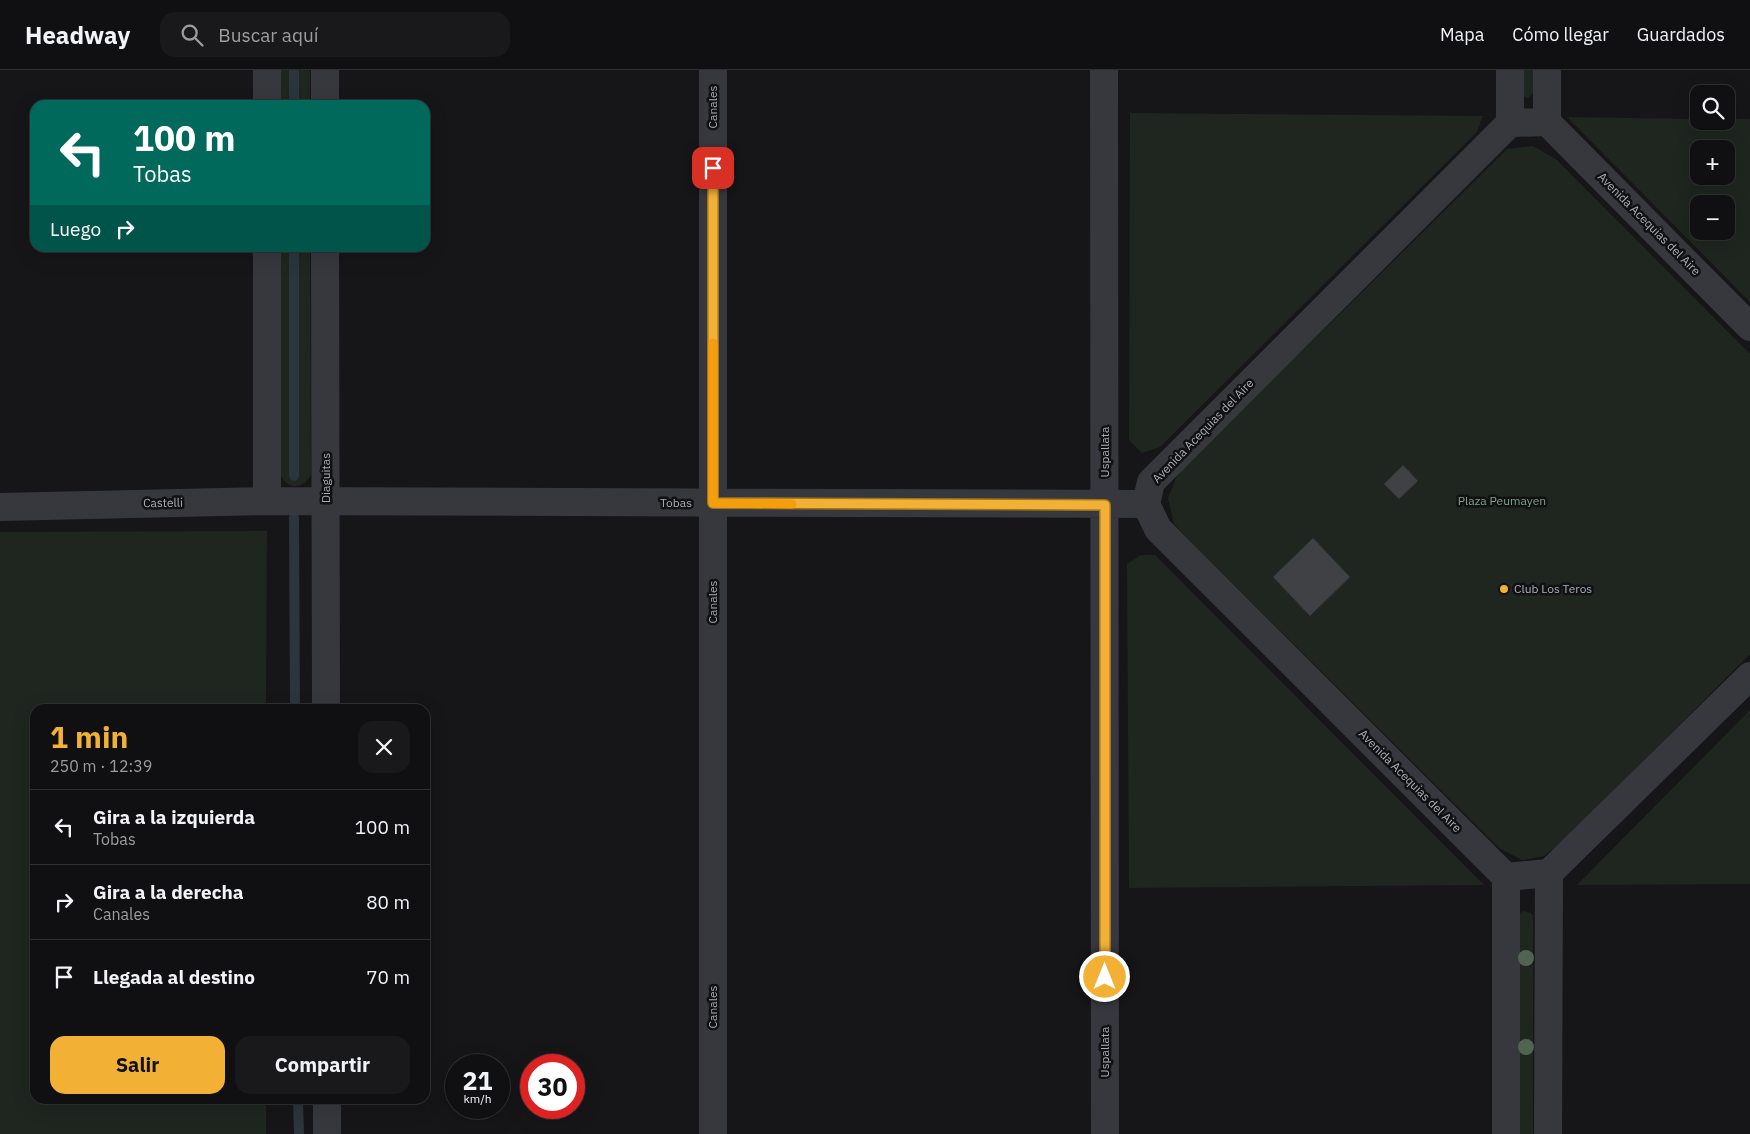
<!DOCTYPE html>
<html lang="es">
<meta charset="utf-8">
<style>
:root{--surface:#101012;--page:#19191b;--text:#f1f3f6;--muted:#9c9d9f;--line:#303032;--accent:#f2b134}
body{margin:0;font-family:"IBM Plex Sans",sans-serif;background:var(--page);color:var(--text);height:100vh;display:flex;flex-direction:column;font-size:19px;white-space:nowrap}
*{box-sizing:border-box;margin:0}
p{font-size:16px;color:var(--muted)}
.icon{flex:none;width:28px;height:28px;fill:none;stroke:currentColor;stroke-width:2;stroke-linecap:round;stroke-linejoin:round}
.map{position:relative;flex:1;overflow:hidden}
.side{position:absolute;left:30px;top:634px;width:400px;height:400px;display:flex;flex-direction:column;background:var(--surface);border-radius:15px;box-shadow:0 5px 20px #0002,0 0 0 1px var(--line)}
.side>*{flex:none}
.hud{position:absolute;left:30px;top:30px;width:400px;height:152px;border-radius:15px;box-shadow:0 5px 20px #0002,0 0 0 1px var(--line);background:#00695c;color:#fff;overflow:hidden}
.buttons{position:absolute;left:1690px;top:15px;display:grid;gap:10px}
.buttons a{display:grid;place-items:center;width:45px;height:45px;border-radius:10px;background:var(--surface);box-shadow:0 5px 20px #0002,0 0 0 1px var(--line);font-size:25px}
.speed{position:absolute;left:445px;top:984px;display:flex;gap:10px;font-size:25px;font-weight:700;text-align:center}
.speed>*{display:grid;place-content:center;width:65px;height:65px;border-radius:50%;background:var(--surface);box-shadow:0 5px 20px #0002,0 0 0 1px var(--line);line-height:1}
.speed small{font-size:12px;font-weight:400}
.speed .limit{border:8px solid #d22;background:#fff;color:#111}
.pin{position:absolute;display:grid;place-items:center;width:42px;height:42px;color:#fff;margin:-21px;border-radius:10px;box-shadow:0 2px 8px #0006}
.me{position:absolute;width:55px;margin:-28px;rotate:0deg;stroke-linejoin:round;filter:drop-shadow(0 0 4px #0008)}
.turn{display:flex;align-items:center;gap:18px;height:105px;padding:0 20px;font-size:22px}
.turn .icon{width:65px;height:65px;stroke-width:2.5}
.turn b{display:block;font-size:35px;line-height:42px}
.then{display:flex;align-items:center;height:48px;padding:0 20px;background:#0003;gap:10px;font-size:19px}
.round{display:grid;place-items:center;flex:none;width:52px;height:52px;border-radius:15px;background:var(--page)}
.head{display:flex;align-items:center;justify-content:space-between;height:85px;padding:0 20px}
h1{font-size:30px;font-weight:800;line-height:38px;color:var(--accent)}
.button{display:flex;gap:10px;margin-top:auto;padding:10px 20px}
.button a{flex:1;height:58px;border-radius:15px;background:var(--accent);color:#111;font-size:20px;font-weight:800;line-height:58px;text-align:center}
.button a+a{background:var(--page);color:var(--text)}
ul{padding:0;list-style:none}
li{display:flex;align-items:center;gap:15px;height:75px;padding:0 20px;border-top:1px solid var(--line)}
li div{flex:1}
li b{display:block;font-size:19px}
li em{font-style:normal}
header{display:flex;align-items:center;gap:30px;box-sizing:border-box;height:70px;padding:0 25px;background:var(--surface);border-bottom:1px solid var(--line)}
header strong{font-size:24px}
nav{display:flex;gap:28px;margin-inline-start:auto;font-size:18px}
.search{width:350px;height:45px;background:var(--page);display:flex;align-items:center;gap:12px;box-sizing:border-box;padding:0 18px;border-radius:15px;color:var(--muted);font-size:19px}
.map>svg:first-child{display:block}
.green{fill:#1e261f;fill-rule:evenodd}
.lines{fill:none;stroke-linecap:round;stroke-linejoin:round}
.stream{stroke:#2c353c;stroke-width:10}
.building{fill:#404145;stroke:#303034}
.minor{stroke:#37383d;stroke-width:28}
.tree{fill:#506452}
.route-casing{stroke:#9d7322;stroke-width:12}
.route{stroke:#f2b134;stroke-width:9}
.slow{stroke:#f59e0b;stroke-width:9}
.poi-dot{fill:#f2b134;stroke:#111113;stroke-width:2}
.labels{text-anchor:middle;stroke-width:5;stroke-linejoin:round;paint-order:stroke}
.street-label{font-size:12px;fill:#a8adb8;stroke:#111113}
.park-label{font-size:12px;fill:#7fa381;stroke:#111113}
.poi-label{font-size:12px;fill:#a8adb8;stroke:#111113;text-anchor:start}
</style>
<header>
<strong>Headway</strong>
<div class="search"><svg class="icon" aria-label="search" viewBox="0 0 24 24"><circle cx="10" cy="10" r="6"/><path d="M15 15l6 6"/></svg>Buscar aquí</div>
<nav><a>Mapa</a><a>Cómo llegar</a><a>Guardados</a></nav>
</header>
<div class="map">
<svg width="1750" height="1064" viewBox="0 0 1750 1064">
<rect width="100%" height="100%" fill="#161618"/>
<!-- green -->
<path class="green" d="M279 0H310V35H279Z
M1518 0H1534L1533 23 1528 28 1521 26Z
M1130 43 1483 46 1477 62 1160 377 1142 383 1129 370Z
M1567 47 1699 49V51H1726V49H1750V232ZM1699 79H1726V106H1699ZM1699 134H1726V161H1699Z
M1533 76 1557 90 1750 284V584L1565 770 1544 786 1522 790 1499 778 1193 474 1174 454 1168 428 1178 404 1507 79Z
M279 178H310L311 405C302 420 287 420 280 404Z
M267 461 266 639H35V1029H266V1064H0V462Z
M1141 485H1155L1484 815 1129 818 1127 494Z
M1750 640V814L1577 815Z
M1523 841 1531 843 1533 846V1064H1517L1518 846Z"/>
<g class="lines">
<!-- stream -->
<path class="stream" d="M294 0V35
M294 178V406
M294 448 295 639
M298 1029 299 1064"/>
</g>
<!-- building -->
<path class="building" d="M1403 395 1418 411 1399 429 1384 414Z
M1313 468 1350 507 1310 546 1273 507Z"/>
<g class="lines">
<!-- minor -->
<path class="minor" d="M267 0V35
M325 0V35
M713 0V1064
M1104 0 1105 1064
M1510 0V53
M1547 0V52L1750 257
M267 178V431
M325 178 326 639
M0 437 267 431 1146 434
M1506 807 1549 803 1750 606
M327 1029V1064
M1506 1064V807L1158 459 1146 434 1151 412 1510 53 1547 52
M1548 1064 1549 803"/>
</g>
<!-- trees -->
<g class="tree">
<circle cx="1526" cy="888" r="8"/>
<circle cx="1526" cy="977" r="8"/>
</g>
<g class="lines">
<!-- route casing -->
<g class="route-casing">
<path id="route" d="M713 98V433L1105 435V907"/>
</g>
<!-- route -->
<use href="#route" class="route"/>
<!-- slow -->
<path class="slow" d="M713 273V433L792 434"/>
</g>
<!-- markers -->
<circle class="poi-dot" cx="1504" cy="519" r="5"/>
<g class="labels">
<!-- street labels -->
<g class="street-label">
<text transform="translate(713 37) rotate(-90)" y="4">Canales</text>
<text transform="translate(1649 154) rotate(45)" y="4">Avenida Acequias del Aire</text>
<text transform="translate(1203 361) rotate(-46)" y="4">Avenida Acequias del Aire</text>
<text transform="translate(1105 382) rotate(-90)" y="4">Uspallata</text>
<text transform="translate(326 408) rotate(-90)" y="4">Diaguitas</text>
<text transform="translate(163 433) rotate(-1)" y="4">Castelli</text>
<text x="676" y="437">Tobas</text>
<text transform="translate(713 532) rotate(-90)" y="4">Canales</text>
<text transform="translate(1410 711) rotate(45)" y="4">Avenida Acequias del Aire</text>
<text transform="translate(713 937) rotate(-90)" y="4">Canales</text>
<text transform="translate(1105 982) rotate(-90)" y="4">Uspallata</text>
</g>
<!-- park labels -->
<g class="park-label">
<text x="1502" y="435">Plaza Peumayen</text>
</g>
<!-- poi labels -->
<g class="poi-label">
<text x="1514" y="523">Club Los Teros</text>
</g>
</g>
</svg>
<div class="buttons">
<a><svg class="icon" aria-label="search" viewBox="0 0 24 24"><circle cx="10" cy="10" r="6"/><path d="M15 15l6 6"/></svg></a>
<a>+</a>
<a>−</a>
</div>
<div class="speed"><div>21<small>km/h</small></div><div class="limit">30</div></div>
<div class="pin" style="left:713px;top:98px;background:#d93025"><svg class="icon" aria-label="arrive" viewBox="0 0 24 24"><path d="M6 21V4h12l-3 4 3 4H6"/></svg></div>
<svg class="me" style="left:1105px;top:907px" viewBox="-20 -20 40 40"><circle r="17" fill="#f2b134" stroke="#fff" stroke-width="3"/><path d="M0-11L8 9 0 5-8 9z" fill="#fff"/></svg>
<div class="hud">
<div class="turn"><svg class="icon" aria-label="left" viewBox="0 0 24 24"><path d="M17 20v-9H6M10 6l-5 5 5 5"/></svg><div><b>100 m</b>Tobas</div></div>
<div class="then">Luego<svg class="icon" aria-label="right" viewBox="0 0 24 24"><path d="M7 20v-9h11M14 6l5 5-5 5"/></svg></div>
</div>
<section class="side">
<div class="head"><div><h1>1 min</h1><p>250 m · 12:39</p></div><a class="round"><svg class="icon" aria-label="close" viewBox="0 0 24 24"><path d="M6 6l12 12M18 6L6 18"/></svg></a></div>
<ul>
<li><svg class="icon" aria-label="left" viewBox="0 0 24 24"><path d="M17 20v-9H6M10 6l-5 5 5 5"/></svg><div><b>Gira a la izquierda</b><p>Tobas</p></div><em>100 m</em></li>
<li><svg class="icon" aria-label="right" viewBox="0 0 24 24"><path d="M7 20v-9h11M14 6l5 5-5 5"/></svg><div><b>Gira a la derecha</b><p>Canales</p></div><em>80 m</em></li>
<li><svg class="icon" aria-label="arrive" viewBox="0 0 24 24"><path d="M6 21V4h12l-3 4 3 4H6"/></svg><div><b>Llegada al destino</b></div><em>70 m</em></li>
</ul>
<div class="button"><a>Salir</a><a>Compartir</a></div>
</section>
</div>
